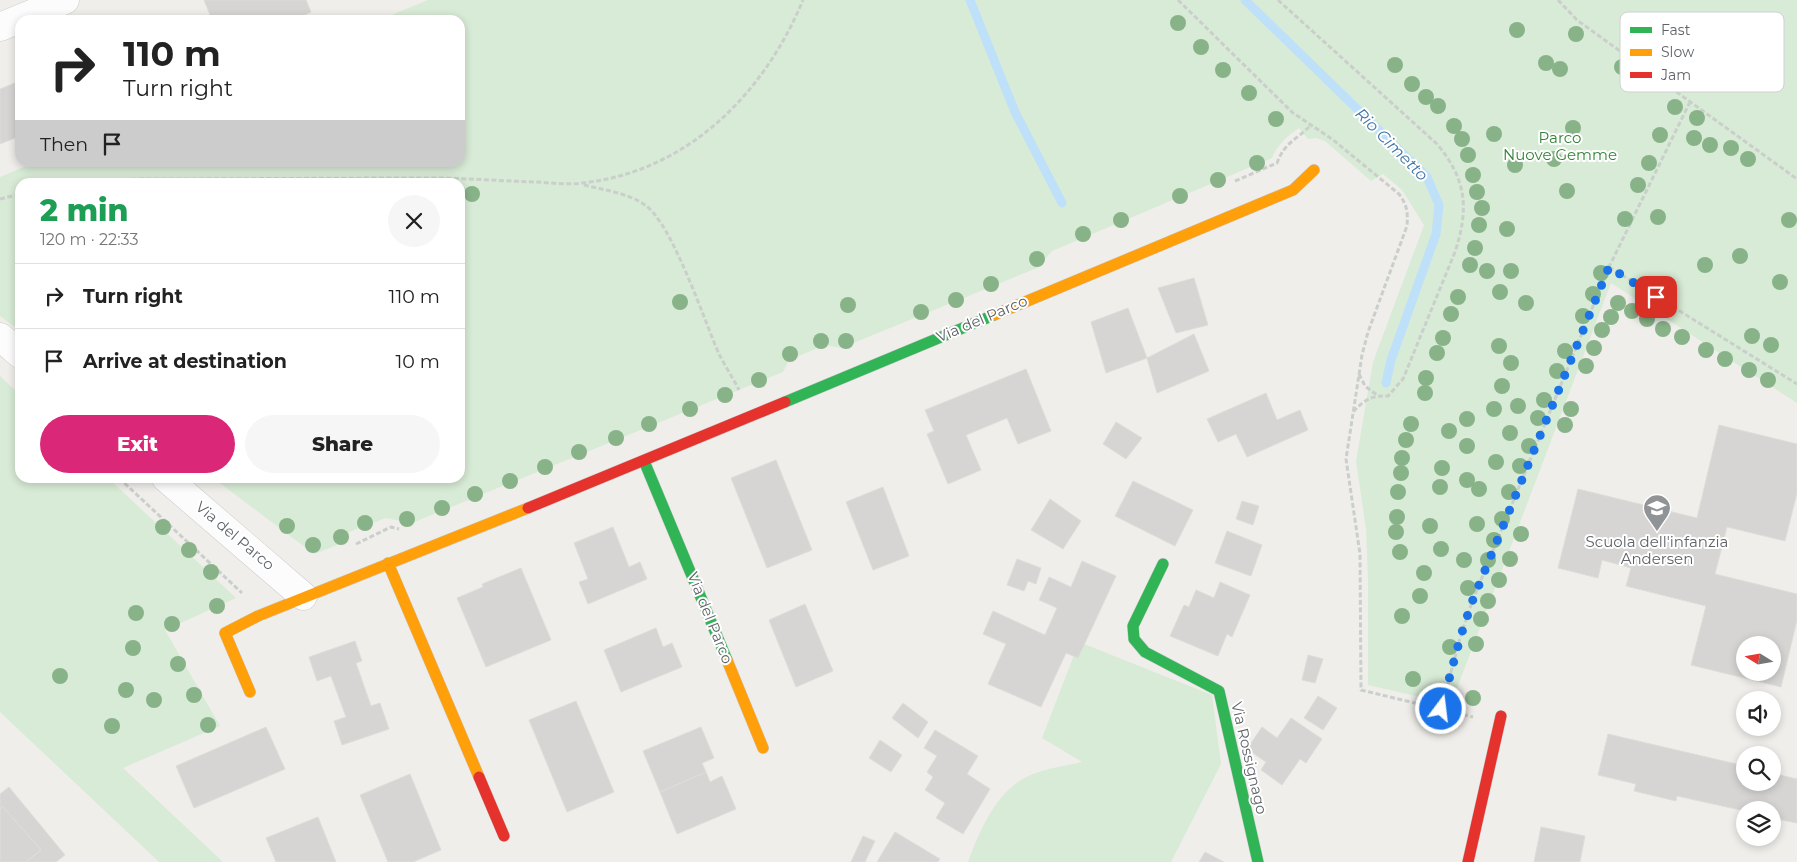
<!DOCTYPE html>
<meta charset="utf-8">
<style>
:root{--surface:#fff;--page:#f6f6f6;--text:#222;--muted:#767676;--line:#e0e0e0;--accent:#db2777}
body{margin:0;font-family:Montserrat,sans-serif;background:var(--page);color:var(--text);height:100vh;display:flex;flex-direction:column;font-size:19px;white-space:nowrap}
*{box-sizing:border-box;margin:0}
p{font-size:16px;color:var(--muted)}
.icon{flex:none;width:28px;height:28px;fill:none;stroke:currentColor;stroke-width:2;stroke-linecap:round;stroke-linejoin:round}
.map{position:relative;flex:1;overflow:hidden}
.sheet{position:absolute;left:15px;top:178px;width:450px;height:305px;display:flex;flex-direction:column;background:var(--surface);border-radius:15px;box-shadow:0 2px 8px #0003}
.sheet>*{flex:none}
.top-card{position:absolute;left:15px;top:15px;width:450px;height:152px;border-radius:15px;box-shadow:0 2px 8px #0003;background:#fff;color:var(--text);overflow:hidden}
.needle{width:32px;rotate:281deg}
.buttons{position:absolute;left:1736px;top:636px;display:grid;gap:10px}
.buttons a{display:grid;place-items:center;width:45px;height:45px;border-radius:50%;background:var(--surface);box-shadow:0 2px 8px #0003;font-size:25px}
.pin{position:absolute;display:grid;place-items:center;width:42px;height:42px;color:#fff;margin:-21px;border-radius:10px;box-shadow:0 2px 8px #0006}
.me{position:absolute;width:55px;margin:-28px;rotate:15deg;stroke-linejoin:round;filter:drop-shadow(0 0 4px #0008)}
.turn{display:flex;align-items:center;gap:18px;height:105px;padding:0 25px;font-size:22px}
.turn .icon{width:65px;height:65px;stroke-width:2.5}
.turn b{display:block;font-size:35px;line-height:42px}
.then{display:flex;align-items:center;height:48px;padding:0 25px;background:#0003;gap:10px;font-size:19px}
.round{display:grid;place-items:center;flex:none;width:52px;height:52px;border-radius:26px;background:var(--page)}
.headline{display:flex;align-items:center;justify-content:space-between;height:85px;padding:0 25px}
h1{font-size:30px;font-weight:800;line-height:38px;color:#1e9e55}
.action{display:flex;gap:10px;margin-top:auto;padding:10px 25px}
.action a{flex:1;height:58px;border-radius:30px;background:var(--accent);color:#fff;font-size:20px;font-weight:800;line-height:58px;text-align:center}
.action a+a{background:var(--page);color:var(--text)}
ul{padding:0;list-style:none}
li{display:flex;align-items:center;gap:15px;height:65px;padding:0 25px;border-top:1px solid var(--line)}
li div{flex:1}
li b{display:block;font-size:19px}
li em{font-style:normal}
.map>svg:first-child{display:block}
.green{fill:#d8ebd6}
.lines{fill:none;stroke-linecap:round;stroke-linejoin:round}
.stream{stroke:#bfe0f9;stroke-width:9}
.building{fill:#d6d5d3;stroke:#deddd9;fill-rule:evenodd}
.street-casing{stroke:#cbcccc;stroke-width:29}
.fast-casing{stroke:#cacacb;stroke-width:12}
.slow-casing{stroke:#cacacb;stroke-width:12}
.jam-casing{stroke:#cacacb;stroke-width:12}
.path{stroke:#cacfcc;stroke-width:3;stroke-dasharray:5 2.5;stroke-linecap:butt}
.street{stroke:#fdfcfc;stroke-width:28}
.fast{stroke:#30b455;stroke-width:11}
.slow{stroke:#ff9f0a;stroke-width:11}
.jam{stroke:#e5322d;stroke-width:11}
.tree{fill:#88b388}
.route{stroke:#1a73e8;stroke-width:9;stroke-dasharray:0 16.2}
.labels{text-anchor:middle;stroke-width:4;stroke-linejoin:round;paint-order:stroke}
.park-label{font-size:15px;fill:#348238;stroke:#fff}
.street-label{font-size:15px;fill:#5f6368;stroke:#fff}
.poi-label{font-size:15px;fill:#5f6368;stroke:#fff}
.water-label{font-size:16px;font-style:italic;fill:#4174aa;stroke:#fff}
.key{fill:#fff;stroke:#cfd0d2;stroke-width:1}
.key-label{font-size:14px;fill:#5f6368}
</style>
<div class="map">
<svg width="1797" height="862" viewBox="0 0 1797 862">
<rect width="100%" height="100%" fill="#efeeea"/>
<!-- green -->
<path class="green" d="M428 0H1797V403L1611 283 1451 704 1368 685V579L1366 529 1356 461 1373 362 1424 225 1402 190 1383 174 1371 181 1325 141 1316 138 1308 139 1299 128C1286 137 1278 144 1272 158L1052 251 1037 268 841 348 825 345 789 360 783 372 412 523 386 518 349 532 345 542 314 554 213 478H460V182H20V331L0 316V177L35 162H460V20H379Z
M0 376 20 395V478H108L236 598 165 630 220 726 123 768 223 862H159L0 712Z
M1079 642 1212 695 1221 764 1171 862H968C980 829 998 787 1033 774 1048 768 1066 766 1082 762L1042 738Z"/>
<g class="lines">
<!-- stream -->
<path class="stream" d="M970 0 1015 112 1062 203
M1245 0 1427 177 1439 205 1436 234 1391 360 1386 383"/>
</g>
<!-- building -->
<path class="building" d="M204 0H306L311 12 294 20H212Z
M20 81V136L0 144V89Z
M1194 278 1208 325 1176 333 1158 288Z
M1128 308 1147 358 1106 373 1091 322Z
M1194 334 1209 371 1157 393 1147 358Z
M1026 369 1051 431 1018 444 1007 418 966 435 981 470 948 484 927 434 934 431 925 410Z
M1266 393 1277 420 1300 410 1308 430 1247 457 1236 434 1218 442 1207 419Z
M1116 422 1142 438 1126 459 1103 444Z
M1719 425 1797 444V493L1785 541 1727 527 1715 574 1797 594V620L1781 687 1691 665 1706 606 1626 586 1631 568 1602 560 1598 578 1558 568 1578 489 1697 518ZM1745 645H1772V672H1745Z
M776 460 812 550 767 568 731 478Z
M1133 481 1193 510 1175 546 1115 516Z
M883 487 909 556 873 570 846 502Z
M1050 499 1081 521 1063 549 1031 530Z
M1242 501 1259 506 1253 525 1236 519Z
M613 527 629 567 640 562 647 579 588 604 579 582 588 579 574 543Z
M1227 531 1262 545 1251 576 1215 563Z
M1017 559 1041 568 1036 584 1028 581 1024 591 1007 585Z
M1082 561 1116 576 1078 658 1066 653 1041 707 988 684 1006 644 983 634 993 611 1045 635 1057 608 1039 600 1049 577 1071 587Z
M521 568 551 640 486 667 457 598 483 587 482 584Z
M1220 582 1250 595 1232 637 1227 634 1218 656 1170 636 1184 605 1189 607 1196 590 1214 598Z
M805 604 833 671 796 687 769 620Z
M656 628 663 647 672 643 682 667 621 692 604 650Z
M355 641 362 661 356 663 371 706 380 703 389 729 342 745 334 721 346 717 331 676 317 681 309 657Z
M1308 655 1323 659 1315 683 1302 680Z
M1318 696 1337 708 1323 730 1304 718Z
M576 701 614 792 567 812 529 720Z
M903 703 928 722 918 738 892 718Z
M1291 718 1322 739 1306 763 1300 759 1282 785 1261 770 1266 762 1247 749 1262 727 1277 738Z
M266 727 285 769 194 808 176 766Z
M701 727 714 758 702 763 706 772 660 792 643 751Z
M935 730 978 756 967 774 990 789 963 834 936 818 945 803 925 790 933 777 927 772 937 756 924 748Z
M1608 734 1745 766V782H1772V773L1797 779V823L1772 818V810L1745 811 1677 796 1676 801 1634 791 1636 784 1598 775Z
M880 740 902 755 891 772 869 758Z
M706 772 710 782 722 776 736 809 677 834 660 792Z
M410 774 441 850 413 862H388L360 795Z
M9 787 65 855 56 862H26L41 850 3 807 0 809V794Z
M3 807 41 850 26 862H0V809Z
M318 817 336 862H276L266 838Z
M1541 827 1585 836 1580 862H1534Z
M895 832 940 859 938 862H877Z
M863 836 875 841 865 862H851Z
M1205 852 1224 862H1199Z"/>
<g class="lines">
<!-- street casing -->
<g class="street-casing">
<path id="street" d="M0 27 65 0
M0 337 20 354
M166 478 303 596"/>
</g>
<!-- fast casing -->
<g class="fast-casing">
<path id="fast" d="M785 402 994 315
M644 461 727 660
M1163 564 1133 626 1134 639 1145 652 1219 691 1258 862"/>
</g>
<!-- slow casing -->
<g class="slow-casing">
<path id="slow" d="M994 315 1293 190 1314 170
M388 563 479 777
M727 660 763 748
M250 692 225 633 258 616 528 508"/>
</g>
<!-- jam casing -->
<g class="jam-casing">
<path id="jam" d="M528 508 785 402
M479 777 504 836
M1468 862 1501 716"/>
</g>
<!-- path -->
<path class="path" d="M1178 0 1293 113 1332 139 1399 194C1407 205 1408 212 1407 226L1368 332 1362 355 1346 459 1360 554 1361 690 1473 717
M1278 0 1437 144C1467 180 1469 209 1455 252L1403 379 1388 396C1372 395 1364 400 1353 412
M1558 0 1577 20 1797 179
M1235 181 1277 163C1285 142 1295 141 1310 126
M94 182 137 179C234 179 331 178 428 178 464 178 501 181 537 182 552 183 568 185 582 183 687 172 764 94 803 0
M584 185C604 190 628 193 645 205 672 223 704 320 719 354 725 366 733 378 739 390
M0 199 20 194
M1609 267 1797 384
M1359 374 1365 386 1377 395
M119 478 242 593
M356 544 391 527 399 529
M1441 709 1461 635 1472 602 1609 267 1690 102"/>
<!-- street -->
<use href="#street" class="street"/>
<!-- fast -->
<use href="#fast" class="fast"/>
<!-- slow -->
<use href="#slow" class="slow"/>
<!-- jam -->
<use href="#jam" class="jam"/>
</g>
<!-- trees -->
<g class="tree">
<circle cx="1178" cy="23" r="8"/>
<circle cx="1517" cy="30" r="8"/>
<circle cx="1576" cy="34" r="8"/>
<circle cx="1201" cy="47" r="8"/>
<circle cx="1546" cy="63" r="8"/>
<circle cx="1395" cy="65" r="8"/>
<circle cx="1622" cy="67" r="8"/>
<circle cx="1560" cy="69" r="8"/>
<circle cx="1223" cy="70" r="8"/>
<circle cx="1412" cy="84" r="8"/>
<circle cx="1249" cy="93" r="8"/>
<circle cx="1426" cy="97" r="8"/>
<circle cx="1438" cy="106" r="8"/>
<circle cx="1675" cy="107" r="8"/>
<circle cx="1697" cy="118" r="8"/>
<circle cx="1276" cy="119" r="8"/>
<circle cx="1454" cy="126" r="8"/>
<circle cx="1573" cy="128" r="8"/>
<circle cx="1494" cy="134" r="8"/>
<circle cx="1660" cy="135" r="8"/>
<circle cx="1694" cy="138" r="8"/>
<circle cx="1462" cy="139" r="8"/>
<circle cx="1710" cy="145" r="8"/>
<circle cx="1731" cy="148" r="8"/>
<circle cx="1468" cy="155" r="8"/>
<circle cx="1554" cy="159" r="8"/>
<circle cx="1748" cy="159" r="8"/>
<circle cx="1257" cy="163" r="8"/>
<circle cx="1649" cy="163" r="8"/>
<circle cx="1515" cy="165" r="8"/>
<circle cx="1473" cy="175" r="8"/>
<circle cx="1218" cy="180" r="8"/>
<circle cx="1638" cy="185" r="8"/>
<circle cx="1567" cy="191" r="8"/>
<circle cx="1477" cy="192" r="8"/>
<circle cx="472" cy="194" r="8"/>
<circle cx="1180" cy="196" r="8"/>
<circle cx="1482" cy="208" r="8"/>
<circle cx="1658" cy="217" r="8"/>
<circle cx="1625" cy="219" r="8"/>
<circle cx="1121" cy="220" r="8"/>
<circle cx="1789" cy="220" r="8"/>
<circle cx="1479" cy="225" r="8"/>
<circle cx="1507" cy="229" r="8"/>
<circle cx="1083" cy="234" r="8"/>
<circle cx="1475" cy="248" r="8"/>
<circle cx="1740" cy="256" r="8"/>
<circle cx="1037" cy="259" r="8"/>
<circle cx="1470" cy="265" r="8"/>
<circle cx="1705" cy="265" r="8"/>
<circle cx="1487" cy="271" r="8"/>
<circle cx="1511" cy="271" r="8"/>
<circle cx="1601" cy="273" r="8"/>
<circle cx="1780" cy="282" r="8"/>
<circle cx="991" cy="284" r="8"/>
<circle cx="1500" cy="292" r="8"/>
<circle cx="1593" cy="294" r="8"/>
<circle cx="1458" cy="297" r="8"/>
<circle cx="956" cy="300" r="8"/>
<circle cx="680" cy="302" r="8"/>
<circle cx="1526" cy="303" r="8"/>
<circle cx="1618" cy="303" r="8"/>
<circle cx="848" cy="305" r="8"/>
<circle cx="1632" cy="311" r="8"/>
<circle cx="921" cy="312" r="8"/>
<circle cx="1451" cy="314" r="8"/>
<circle cx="1583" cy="316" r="8"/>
<circle cx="1611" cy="317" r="8"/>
<circle cx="1647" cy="319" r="8"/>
<circle cx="1663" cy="329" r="8"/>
<circle cx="1602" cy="330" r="8"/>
<circle cx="1752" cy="336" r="8"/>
<circle cx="1682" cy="337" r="8"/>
<circle cx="1443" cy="338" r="8"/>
<circle cx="821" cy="341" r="8"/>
<circle cx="846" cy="341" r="8"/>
<circle cx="1771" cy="345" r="8"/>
<circle cx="1499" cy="346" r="8"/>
<circle cx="1594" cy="348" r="8"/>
<circle cx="1706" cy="350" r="8"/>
<circle cx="1565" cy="351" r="8"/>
<circle cx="1437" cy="353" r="8"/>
<circle cx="790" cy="354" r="8"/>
<circle cx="1725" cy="359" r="8"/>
<circle cx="1511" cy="363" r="8"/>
<circle cx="1586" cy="366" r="8"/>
<circle cx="1749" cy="370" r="8"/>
<circle cx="1557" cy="371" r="8"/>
<circle cx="1426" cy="378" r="8"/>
<circle cx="759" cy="380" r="8"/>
<circle cx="1768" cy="380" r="8"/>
<circle cx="1502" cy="386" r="8"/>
<circle cx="1425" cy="393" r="8"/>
<circle cx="725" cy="395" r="8"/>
<circle cx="1544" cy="400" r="8"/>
<circle cx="1518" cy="406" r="8"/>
<circle cx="690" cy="409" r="8"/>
<circle cx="1494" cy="409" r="8"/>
<circle cx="1571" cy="409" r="8"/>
<circle cx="1538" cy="418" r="8"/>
<circle cx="1467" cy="419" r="8"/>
<circle cx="649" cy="424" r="8"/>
<circle cx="1411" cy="424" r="8"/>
<circle cx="1565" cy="425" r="8"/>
<circle cx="1449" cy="431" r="8"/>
<circle cx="1510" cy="433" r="8"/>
<circle cx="616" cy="438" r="8"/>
<circle cx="1406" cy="440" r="8"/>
<circle cx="1467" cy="446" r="8"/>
<circle cx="1529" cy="446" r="8"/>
<circle cx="579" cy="452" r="8"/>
<circle cx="1402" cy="458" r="8"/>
<circle cx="1496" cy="462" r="8"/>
<circle cx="1520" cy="466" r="8"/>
<circle cx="545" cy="467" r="8"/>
<circle cx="1442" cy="468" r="8"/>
<circle cx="1401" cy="473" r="8"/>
<circle cx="1467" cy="480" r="8"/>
<circle cx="510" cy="481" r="8"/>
<circle cx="1440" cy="487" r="8"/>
<circle cx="1479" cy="489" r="8"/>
<circle cx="1398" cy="492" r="8"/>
<circle cx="1509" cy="492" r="8"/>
<circle cx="475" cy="494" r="8"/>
<circle cx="442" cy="508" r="8"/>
<circle cx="1397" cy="517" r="8"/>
<circle cx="407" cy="519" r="8"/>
<circle cx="1502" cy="519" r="8"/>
<circle cx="365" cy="523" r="8"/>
<circle cx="1477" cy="524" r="8"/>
<circle cx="287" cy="526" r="8"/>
<circle cx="1430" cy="526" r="8"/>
<circle cx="163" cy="527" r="8"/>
<circle cx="1396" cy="532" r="8"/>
<circle cx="1521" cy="534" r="8"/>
<circle cx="341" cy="537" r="8"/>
<circle cx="1494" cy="540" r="8"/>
<circle cx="313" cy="545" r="8"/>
<circle cx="1441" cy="549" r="8"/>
<circle cx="189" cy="550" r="8"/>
<circle cx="1400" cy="552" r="8"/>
<circle cx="1510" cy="559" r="8"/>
<circle cx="1464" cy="560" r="8"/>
<circle cx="1488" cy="560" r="8"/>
<circle cx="211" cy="572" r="8"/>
<circle cx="1424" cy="573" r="8"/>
<circle cx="1499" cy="580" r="8"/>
<circle cx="1468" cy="588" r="8"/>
<circle cx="1420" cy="596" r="8"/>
<circle cx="1488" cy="601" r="8"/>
<circle cx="217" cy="606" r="8"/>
<circle cx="136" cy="613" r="8"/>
<circle cx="1402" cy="616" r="8"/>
<circle cx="1481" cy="619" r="8"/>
<circle cx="172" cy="624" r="8"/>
<circle cx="1476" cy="644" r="8"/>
<circle cx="1450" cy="647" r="8"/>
<circle cx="133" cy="648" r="8"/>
<circle cx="178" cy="664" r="8"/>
<circle cx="60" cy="676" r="8"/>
<circle cx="1413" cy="679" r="8"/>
<circle cx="126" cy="690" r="8"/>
<circle cx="194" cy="695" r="8"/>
<circle cx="1473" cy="698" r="8"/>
<circle cx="154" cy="700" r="8"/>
<circle cx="208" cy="725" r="8"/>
<circle cx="112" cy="726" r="8"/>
</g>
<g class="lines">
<!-- route -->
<path class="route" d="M1441 709 1461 635 1472 602 1609 267 1656 297"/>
</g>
<!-- icons -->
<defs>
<g id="school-pin" transform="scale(1.4375)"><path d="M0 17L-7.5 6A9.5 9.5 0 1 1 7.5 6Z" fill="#919496" stroke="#fff"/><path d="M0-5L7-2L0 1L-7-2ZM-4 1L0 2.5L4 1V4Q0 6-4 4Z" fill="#fff"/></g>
</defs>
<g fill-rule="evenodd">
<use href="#school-pin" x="1657" y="508"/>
</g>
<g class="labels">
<!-- park labels -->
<g class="park-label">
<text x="1560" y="143">Parco<tspan x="1560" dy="17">Nuove Gemme</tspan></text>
</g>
<!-- street labels -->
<g class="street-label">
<text transform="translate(982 319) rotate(-23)" y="5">Via del Parco</text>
<text transform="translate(235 536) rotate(40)" y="5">Via del Parco</text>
<text transform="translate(710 618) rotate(68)" y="5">Via del Parco</text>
<text transform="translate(1249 758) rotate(77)" y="5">Via Rossignago</text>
</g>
<!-- poi labels -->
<g class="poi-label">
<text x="1657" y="547">Scuola dell'infanzia<tspan x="1657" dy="17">Andersen</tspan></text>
</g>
<!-- water labels -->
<g class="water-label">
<text transform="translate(1392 144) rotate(45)" y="6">Rio Cimetto</text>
</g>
</g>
<!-- legend -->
<rect x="1620" y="12" width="164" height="80" rx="8" class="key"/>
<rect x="1630" y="27" width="22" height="6" fill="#30b455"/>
<rect x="1630" y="49" width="22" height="7" fill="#ff9f0a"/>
<rect x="1630" y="72" width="22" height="6" fill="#e5322d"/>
<g class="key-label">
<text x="1661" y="35">Fast</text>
<text x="1661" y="57">Slow</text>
<text x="1661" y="80">Jam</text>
</g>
</svg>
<div class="buttons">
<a><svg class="needle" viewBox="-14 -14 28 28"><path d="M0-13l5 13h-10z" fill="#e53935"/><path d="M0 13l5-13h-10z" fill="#767676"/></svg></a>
<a><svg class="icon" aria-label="sound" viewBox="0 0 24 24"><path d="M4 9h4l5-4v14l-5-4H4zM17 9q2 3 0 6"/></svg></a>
<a><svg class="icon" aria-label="search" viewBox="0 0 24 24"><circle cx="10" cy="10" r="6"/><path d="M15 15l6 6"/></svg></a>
<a><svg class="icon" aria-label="layers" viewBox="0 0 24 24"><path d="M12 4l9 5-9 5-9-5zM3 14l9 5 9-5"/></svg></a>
</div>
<div class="pin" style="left:1656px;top:297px;background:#d93025"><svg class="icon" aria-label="arrive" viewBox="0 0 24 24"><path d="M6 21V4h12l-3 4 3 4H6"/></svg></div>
<svg class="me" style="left:1441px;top:709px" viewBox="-20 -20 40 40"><circle r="17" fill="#1a73e8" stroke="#fff" stroke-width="3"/><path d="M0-11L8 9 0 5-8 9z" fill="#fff"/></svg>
<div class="top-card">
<div class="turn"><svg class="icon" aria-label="right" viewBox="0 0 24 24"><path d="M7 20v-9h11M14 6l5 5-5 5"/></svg><div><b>110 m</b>Turn right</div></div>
<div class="then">Then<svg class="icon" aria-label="arrive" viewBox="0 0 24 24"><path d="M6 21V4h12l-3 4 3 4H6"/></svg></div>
</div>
<section class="sheet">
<div class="headline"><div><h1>2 min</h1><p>120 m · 22:33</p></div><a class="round"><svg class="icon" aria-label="close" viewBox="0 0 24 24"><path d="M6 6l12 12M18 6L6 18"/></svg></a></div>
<ul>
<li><svg class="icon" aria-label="right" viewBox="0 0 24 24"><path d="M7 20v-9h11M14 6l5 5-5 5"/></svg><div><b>Turn right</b></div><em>110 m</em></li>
<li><svg class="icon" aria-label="arrive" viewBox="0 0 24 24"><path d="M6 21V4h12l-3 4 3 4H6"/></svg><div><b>Arrive at destination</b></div><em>10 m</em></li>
</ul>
<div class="action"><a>Exit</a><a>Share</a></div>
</section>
</div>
